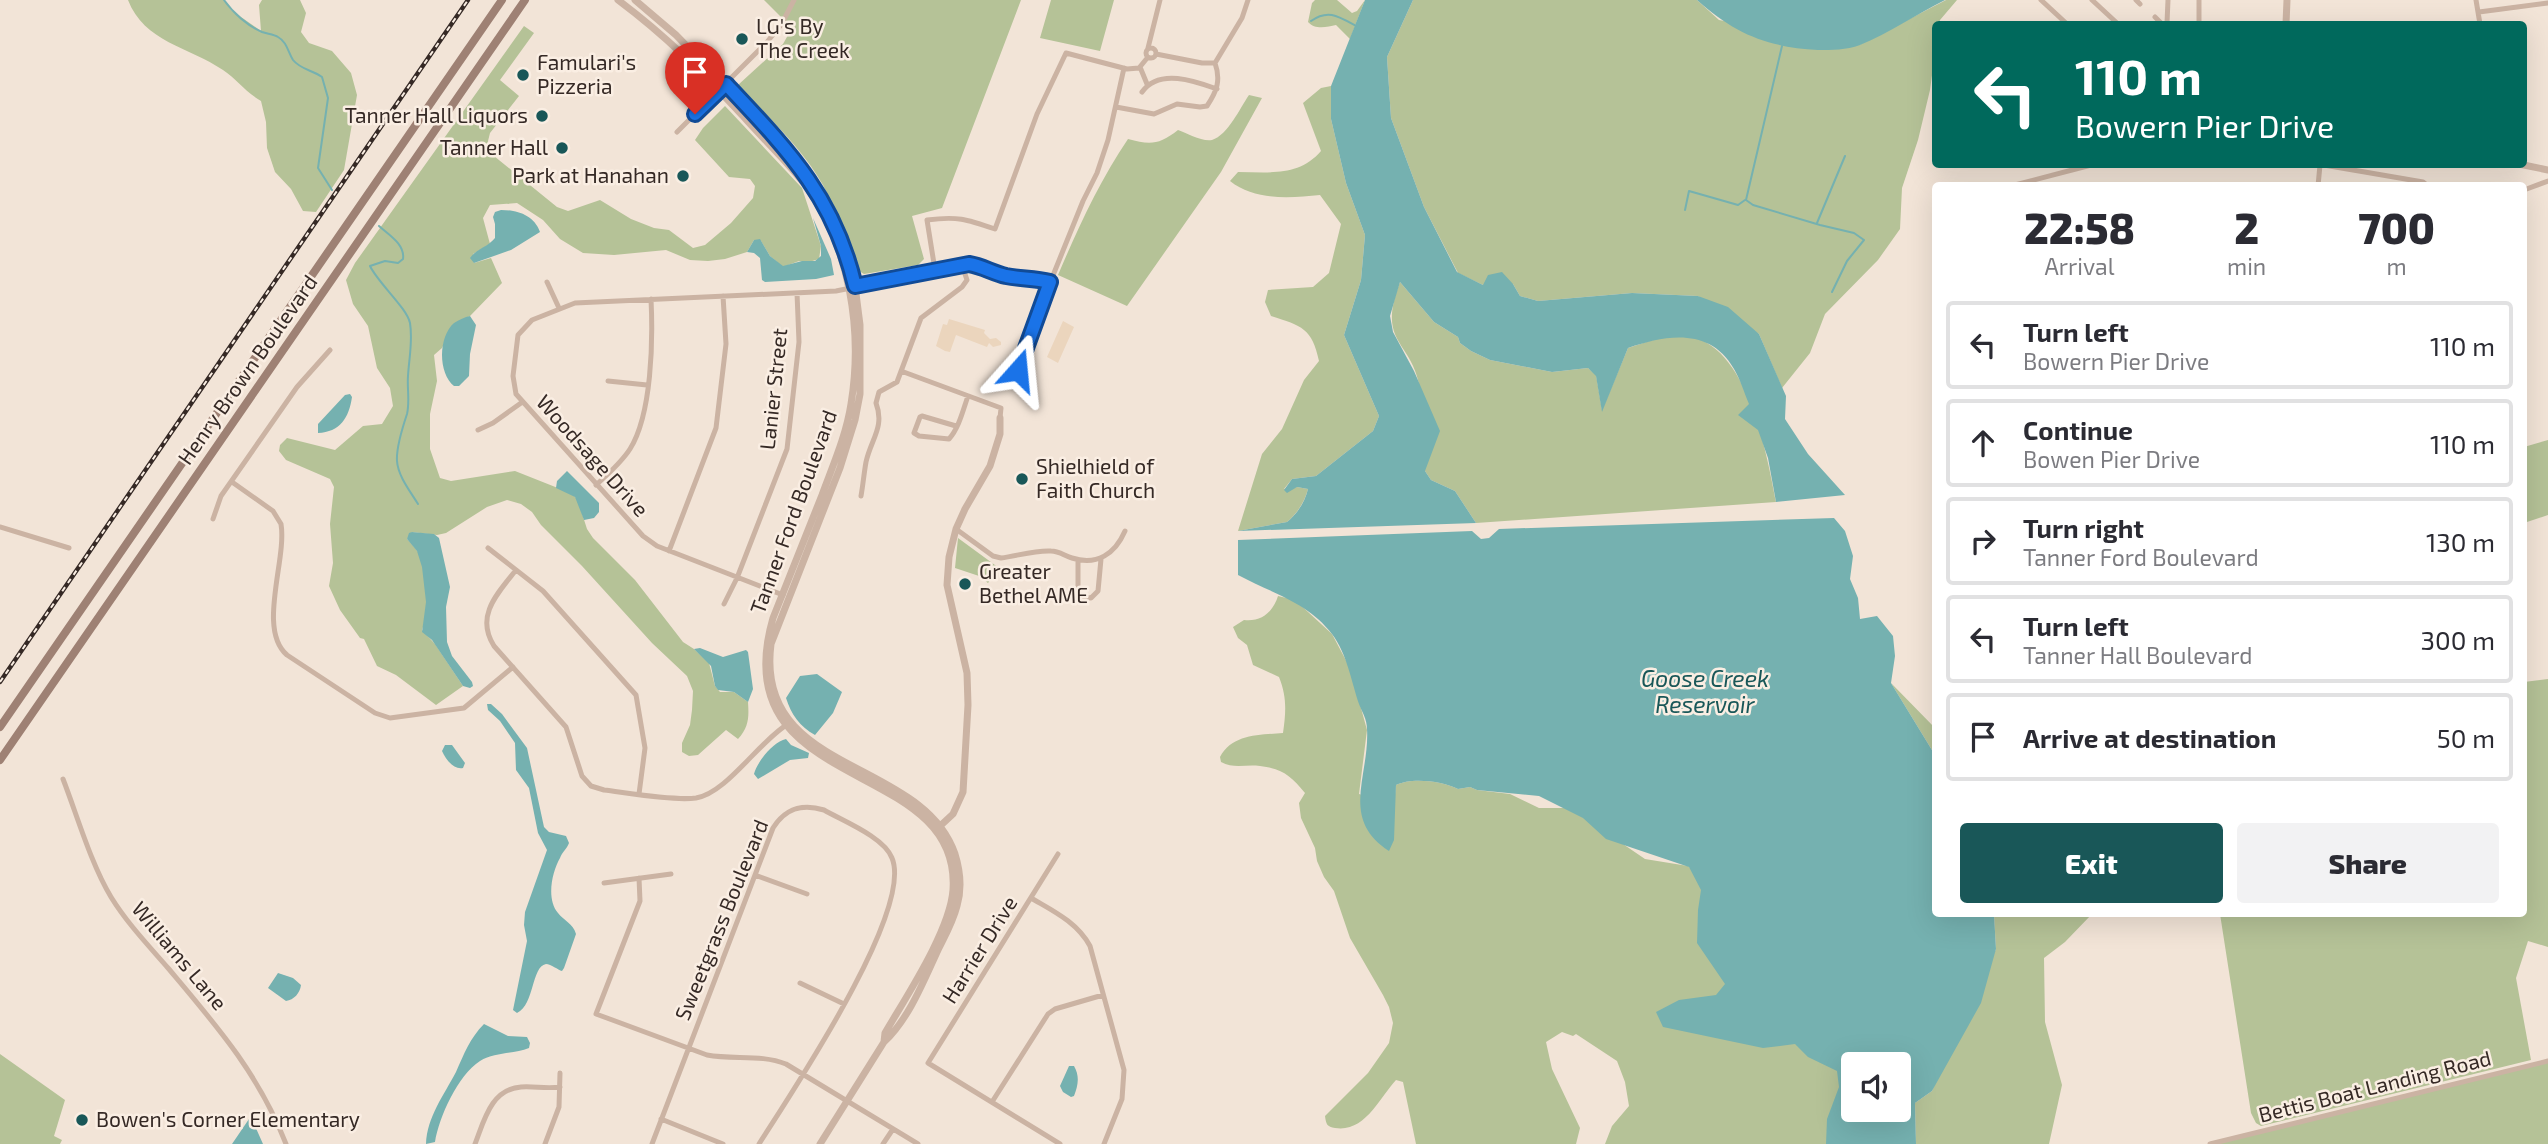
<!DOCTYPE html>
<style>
:root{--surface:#fff;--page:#f2f2f3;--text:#2b2b33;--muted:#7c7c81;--line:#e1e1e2;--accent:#195758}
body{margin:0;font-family:"Exo 2",sans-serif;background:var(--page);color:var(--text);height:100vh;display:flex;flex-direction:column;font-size:26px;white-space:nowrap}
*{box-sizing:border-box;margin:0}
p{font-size:23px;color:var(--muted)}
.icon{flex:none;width:38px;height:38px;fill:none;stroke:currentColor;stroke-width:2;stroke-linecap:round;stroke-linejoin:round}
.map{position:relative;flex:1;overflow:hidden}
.details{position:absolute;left:1932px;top:182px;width:595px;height:735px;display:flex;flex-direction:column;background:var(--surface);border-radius:7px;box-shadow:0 7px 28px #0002}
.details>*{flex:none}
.guide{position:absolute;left:1932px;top:21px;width:595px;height:147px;border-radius:7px;box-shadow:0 7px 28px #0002;background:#00695c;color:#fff;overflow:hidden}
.fabs{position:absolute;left:1841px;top:1052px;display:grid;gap:14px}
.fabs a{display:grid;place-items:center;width:70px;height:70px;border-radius:7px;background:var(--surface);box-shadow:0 7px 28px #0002;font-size:35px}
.pin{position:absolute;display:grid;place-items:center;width:60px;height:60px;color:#fff;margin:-72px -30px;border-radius:50% 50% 50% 0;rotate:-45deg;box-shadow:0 0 7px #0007}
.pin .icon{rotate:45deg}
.me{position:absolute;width:77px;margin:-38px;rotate:18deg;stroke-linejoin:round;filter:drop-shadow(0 0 5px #0008)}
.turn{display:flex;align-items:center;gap:24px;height:147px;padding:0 28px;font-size:32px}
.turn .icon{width:91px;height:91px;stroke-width:2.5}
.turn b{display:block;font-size:49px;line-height:60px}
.eta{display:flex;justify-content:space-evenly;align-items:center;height:119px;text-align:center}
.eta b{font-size:42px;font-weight:800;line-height:49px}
.button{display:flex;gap:14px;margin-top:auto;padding:14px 28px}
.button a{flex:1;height:80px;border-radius:7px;background:var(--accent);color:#fff;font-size:28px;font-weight:800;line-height:80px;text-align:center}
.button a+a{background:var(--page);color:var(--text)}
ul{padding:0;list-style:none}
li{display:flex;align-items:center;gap:21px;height:88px;margin:0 14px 10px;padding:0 14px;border:4px solid var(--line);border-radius:7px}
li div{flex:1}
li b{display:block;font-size:26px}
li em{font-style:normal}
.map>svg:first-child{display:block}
.green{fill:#b5c297}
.plaza{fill:#ebd5bd}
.water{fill:#75b1b0;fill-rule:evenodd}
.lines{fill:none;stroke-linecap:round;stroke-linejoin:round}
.stream{stroke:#75b1b0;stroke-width:2}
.minor{stroke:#cbb3a3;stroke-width:5}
.tertiary{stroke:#cbb3a3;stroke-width:7}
.secondary{stroke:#9e8174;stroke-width:8}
.rail-casing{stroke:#352925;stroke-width:4.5}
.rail{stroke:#faeee3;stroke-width:2;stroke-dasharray:5;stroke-linecap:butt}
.route-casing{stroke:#114b97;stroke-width:18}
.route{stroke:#1a73e8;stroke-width:12}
.poi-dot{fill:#195758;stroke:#faeee3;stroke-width:2.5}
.labels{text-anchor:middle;stroke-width:5;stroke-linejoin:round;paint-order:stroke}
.poi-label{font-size:21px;fill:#352925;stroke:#faeee3;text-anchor:start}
.street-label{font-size:21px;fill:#352925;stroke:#faeee3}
.water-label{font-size:23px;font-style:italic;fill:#195758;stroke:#faeee3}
</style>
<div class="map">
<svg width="2548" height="1144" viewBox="0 0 2548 1144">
<rect width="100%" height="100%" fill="#f2e4d7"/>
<!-- green -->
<path class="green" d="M128 0H224L231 10 261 31 259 5 262 0H300L306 13 301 32 309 43 332 51 351 73 357 95 344 170 316 212 303 211 291 189 275 172 267 148 266 122 261 101C244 91 237 79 223 70 189 47 144 42 128 0Z
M764 0H1021L942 208 912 216 924 259 918 265 864 274 859 271C844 243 837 213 823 185 802 148 767 116 738 85L783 44 792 28Z
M1051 0H1114L1100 51 1040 38Z
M1315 0H1337L1352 13 1357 11 1365 0 1350 39 1336 25C1327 27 1315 30 1308 22L1312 3Z
M1413 0H1697L1719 20 1859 45 1946 0H1957L1940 20 1939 24H1936L1935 53 1930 90 1918 140 1902 188 1900 229 1878 260 1825 314 1810 353 1782 388 1759 334 1698 296 1632 293 1538 301 1520 296 1513 284 1483 285 1458 273 1424 207 1391 118 1387 57Z
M524 26 534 33 500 80 519 96 490 133 487 145 494 156 557 207 568 211 600 200 631 219 654 228 669 230 693 248 705 245 731 223 753 198 755 186 750 179 729 177 695 140 703 128 725 106 802 188 821 246 819 259 809 262 799 261 783 267 770 256 761 241 754 240 747 252 725 259 708 261 690 260 666 250 614 255 583 253 560 239 543 220 517 203 490 205 483 218 490 244 473 254 474 263 491 258 502 283 470 316 454 324 442 348 434 355 437 381 430 414V449L440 478 451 481 515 471 573 494 578 501 587 529 593 538 635 580 683 642 694 649 709 663 715 686 720 692H734L748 702C749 717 749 727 738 739L726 730 698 755 689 756 682 752V743L690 725 692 710 693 691 687 676 652 643 582 566 541 525 532 512 521 504 507 500 487 507 446 533 437 535 412 532 407 539C411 543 415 548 418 552 427 568 429 614 422 630L435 644 463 686 436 705 396 675 377 666 364 639 360 638 340 610 329 586 333 563 330 524 334 487 330 479 286 460 279 451 280 445 287 438 335 450 363 426 382 424 393 406 390 388 377 368 368 326 353 304 346 280 355 263Z
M1331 86V119L1346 183 1365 235 1361 280 1344 335 1379 416 1373 431 1316 476 1292 479 1284 489 1297 487 1308 489C1305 501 1297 514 1287 522L1238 531 1262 454 1282 429 1304 380 1319 361C1312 328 1302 326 1271 316L1265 302 1268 290 1313 287 1329 273 1341 224 1320 195C1290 198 1255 201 1230 181L1238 172C1268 172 1299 177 1321 151L1303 103 1321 88Z
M1249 95 1262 98 1221 172 1127 306 1058 275C1078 228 1099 182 1128 139 1150 145 1159 145 1178 130 1187 133 1202 142 1212 140 1228 135 1240 108 1249 95Z
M1400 282 1434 322 1458 337 1460 343 1471 351 1490 360 1552 372 1588 368 1596 375 1602 410 1628 348C1646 342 1666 334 1686 336 1747 342 1767 454 1776 502L1476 523 1455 491 1431 480 1425 471C1423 444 1424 416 1420 389 1412 339 1376 345 1400 282Z
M2548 440V515L2524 523V447Z
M958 538 999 568 988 583 979 576 955 568Z
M1278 596 1295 600 1332 634 1350 668 1367 730 1359 794 1394 804 1396 785C1411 777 1443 781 1458 789L1470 787 1477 790 1510 794 1539 808H1570L1645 859 1688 866 1704 880 1698 941 1853 1064V1110L1845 1144H1605L1612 1126 1629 1106 1625 1082 1617 1061 1576 1034 1573 1036 1562 1032 1546 1042 1552 1069 1580 1128 1576 1144H1416L1403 1082 1396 1080C1380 1097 1365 1133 1335 1128 1327 1127 1326 1124 1325 1116L1368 1073 1389 1043 1393 1023 1389 1007 1383 995 1350 938 1334 891 1324 877 1317 861 1315 848 1301 818 1299 803 1305 793C1291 776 1283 769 1260 766 1246 764 1234 769 1221 762L1220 757C1232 734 1259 735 1283 733 1286 712 1287 697 1279 677L1253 665 1247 645 1238 638 1233 627 1244 620C1261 622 1273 612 1278 596Z
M2548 679V947L2528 941 2516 978 2531 1060 2261 1126 2256 1123 2251 1113 2220 914H2524V682Z
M1891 683 1935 728V755Z
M1994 914H2092L2065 942 2044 958 2045 1022 2062 1085 2049 1144H1916L1915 1103 1932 1091 1996 949Z
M0 1054 65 1100 54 1136 62 1140 60 1144H0Z
M2548 1061V1144H2210Z"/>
<!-- plaza -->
<path class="plaza" d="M949 319 985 330 984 333 990 339 996 338 1001 342V345L993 347 989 343 987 347 956 335 950 352 945 351 936 346 943 324 947 325Z
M1063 321 1074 327 1058 363 1047 357Z"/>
<!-- water -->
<path class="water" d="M1365 0H1413L1387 57 1391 118 1424 207 1457 272 1483 285 1488 275 1502 272 1513 284 1520 296 1538 301 1632 293 1698 296 1728 307 1759 334 1786 396 1785 419 1808 454 1845 495 1776 502 1768 458 1758 430 1738 415 1749 404C1744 392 1740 379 1734 369 1710 327 1666 335 1628 348L1602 412 1596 376 1588 368 1552 372 1490 360 1471 351 1460 343 1458 337 1434 322 1400 282 1390 316 1393 332 1414 371 1440 431 1425 471 1431 480 1455 491 1476 523 1238 531 1287 522C1297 514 1305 502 1308 489L1297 487 1287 493 1284 490 1292 479 1316 476 1373 431 1379 416 1344 335 1361 280 1365 235 1346 183 1331 119V86Z
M1697 0H1945C1917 14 1889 33 1860 45 1846 50 1832 50 1818 50 1767 47 1735 34 1697 0Z
M501 210C517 210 534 215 540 232L511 250 474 263 470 258C476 249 488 247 495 238V224L493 217 495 212Z
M813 218 831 259 834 275 816 279 765 282 762 280 760 258 754 253 747 252 754 240 760 239 770 256 783 266 802 261H815L821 256V246Z
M470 316 476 325 470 354 469 376 459 386H454C438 373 438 337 454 323 459 320 465 317 470 316Z
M350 394 352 397C349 418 340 432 318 433V424L345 395Z
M567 471 599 503V512L594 518 584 520 575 497 556 488 557 481Z
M1834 518 1845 531 1853 556 1850 579 1858 598 1860 619 1877 616 1893 636 1895 656 1891 683 1935 755 1936 914H1994L1996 949 1981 1003 1932 1091 1915 1103 1916 1144H1826L1827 1119 1839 1087 1837 1071 1808 1057 1795 1044 1763 1048 1663 1027 1656 1012 1679 1000 1716 995 1725 984 1697 943 1698 910 1701 890 1689 867 1606 839 1583 818 1539 796 1477 790 1470 787 1458 789C1443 781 1411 777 1396 785L1394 840 1389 851C1339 819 1370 775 1367 729 1367 719 1362 712 1359 704 1351 680 1347 654 1332 634 1308 602 1271 593 1238 575V540L1472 531 1481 539 1489 538 1499 529ZM1853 1064H1899V1110H1853Z
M412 532 434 534 439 538 450 587 446 607 447 642 452 656 472 682 473 686 470 688 463 686 432 640 422 632 426 602 422 567 417 551 407 539 409 533Z
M700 648 723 657 746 650 748 652 753 689 748 702 734 692 718 690 715 686 711 666 694 649Z
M817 674 842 692 833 713 815 735C800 727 791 714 786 698L800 676Z
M487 704H491L502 714 527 748 544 827 549 832 566 836 569 843C567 849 562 852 560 858 552 872 546 899 558 913 564 921 573 923 576 934L564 968 562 971C558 970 551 964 546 964 531 967 535 1004 517 1013L513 1010 527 941 524 925 525 912 547 850 538 833 529 788 516 770 515 743 500 721 488 710Z
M786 739 791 745 809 753 808 758 790 760 758 779 754 774C757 762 773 742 786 739Z
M445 745H452L465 763 463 768C454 770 446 760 442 751Z
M278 973 293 978 301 985C300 993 294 1000 286 1001L268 988Z
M484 1024 508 1036 527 1037 530 1043 529 1048C514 1054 495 1052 480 1061 458 1075 439 1117 435 1142L426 1144C427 1117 444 1095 456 1072 464 1054 470 1038 484 1024Z
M1069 1066H1074C1080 1076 1078 1086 1074 1096L1071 1097 1063 1092 1060 1086Z
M251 1117 263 1144H232L249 1119Z"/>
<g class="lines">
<!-- stream -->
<path class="stream" d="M224 0C233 13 248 26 262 32 268 34 274 34 278 37 287 42 288 52 293 60 301 70 313 70 322 77L328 98 318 168 332 190
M1311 21C1328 9 1338 16 1356 26
M1782 46 1746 200 1753 205 1820 225 1854 233 1864 240 1847 261 1832 292
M1685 210 1689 191 1738 205 1745 200
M1817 223 1845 156
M379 226C389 235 405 244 403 259L398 263 385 261 370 266C378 283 407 308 410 323 413 341 409 358 408 376 407 389 410 401 407 414 403 426 396 447 397 461 398 476 410 491 418 504"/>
<!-- minor -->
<path class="minor" d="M2041 0 2067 24
M2092 0 2118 24
M2136 0 2140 4
M2199 0V24
M2476 0 2480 24
M2479 12 2548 3
M2155 17 2162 24 2167 23 2168 0
M1146 53a5 5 0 1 1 10 0a5 5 0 1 1-10 0Z
M1148 48 1160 0
M1156 54 1202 63H1215L1242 18 1248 0
M1140 67 1147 84
M1142 92C1159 68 1195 81 1217 89
M1116 107 1154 114 1177 104 1200 107 1207 106C1217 91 1221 80 1215 63
M677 132 767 42 781 25 794 0
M2318 164 2423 182 2428 186
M2011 186 2095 164
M2318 186 2320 165
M2524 190 2548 181
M935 270 927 220C957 216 966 219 995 229L1037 114 1066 53 1127 69 1139 68 1148 57
M547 282 559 308
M1018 370 1033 325 1083 201 1097 173 1108 140 1124 68
M901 371 1001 408 1000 418
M608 381 647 385
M956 426 922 416 920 417 914 433 919 436 949 439C959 428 963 410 968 396
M478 430 493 423 521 403
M232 482 273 511 281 524C287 560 257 629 287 655L375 713 390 718 464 708 513 667
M596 485C608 474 621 463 630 449 652 414 653 340 651 299
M861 496C863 485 864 473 866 462 871 439 885 427 876 403L879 392 897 382 921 318 962 287 967 280 962 265
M213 519 221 496 297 387 330 350
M0 527 69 548
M956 529 993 556 1001 558C1017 556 1035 550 1051 551 1059 551 1065 556 1072 558 1097 566 1115 554 1125 531
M488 548 543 591 636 695 645 748 639 794
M669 551 716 428 726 344 723 296
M1078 560V592L1082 597 1091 598 1098 591 1101 559
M516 570C497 594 475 616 494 646L566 727 582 776 591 786 604 790C628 793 674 801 696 798 727 793 759 741 788 724
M783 595 657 546 643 536 516 394 513 376 518 335 532 320 575 303 836 291 969 264C982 266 993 273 1006 276 1021 279 1035 278 1050 283
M724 604 737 578 787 449 799 342 797 293
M63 779C77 815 91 864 111 897 127 923 148 945 168 968 216 1025 259 1074 286 1144
M1058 854 928 1063 1060 1144
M755 875 807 894
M639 878 640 901 596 1014 707 1055C734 1060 761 1054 786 1064L918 1144
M604 883 671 874
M1031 898C1053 911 1077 922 1090 946L1124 1070 1122 1099 1104 1144
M800 983 844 1004
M992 1102 1048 1014 1055 1009 1103 995
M661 1119 723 1144
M475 1144C484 1121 491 1089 521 1087 534 1086 546 1089 560 1087
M545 1144 559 1107 560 1073
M652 1144 773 828C785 809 801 803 824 810 843 821 884 837 892 858 914 911 790 1095 759 1144
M883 1144 893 1129
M2210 1144 2548 1061"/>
<!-- tertiary -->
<path class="tertiary" d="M618 0C666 36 702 72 742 115 763 139 787 161 806 186 850 248 863 331 851 404 846 436 833 465 822 495 806 536 789 577 773 618 721 797 962 755 953 890 950 931 906 997 885 1033L884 1042C909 1019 924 980 938 950 945 936 953 922 957 906 962 889 960 870 955 854 922 757 754 775 771 644L840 468 855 420 860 394V325L855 286 848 258 838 230 824 203 789 151 676 35 635 0
M2286 24 2287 0
M2519 164 2548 170
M939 827 953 814 963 792 968 705 967 673 947 585 949 557 956 529 965 509 990 466 1000 434V418
M820 1144 884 1042"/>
<!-- secondary -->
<path class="secondary" d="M0 727 502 0
M0 760 525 0"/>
<!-- rail casing -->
<g class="rail-casing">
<path id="rail" d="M0 682 468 0"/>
</g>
<!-- rail -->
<use href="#rail" class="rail"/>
</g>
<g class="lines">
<!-- route casing -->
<g class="route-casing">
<path id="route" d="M695 114 726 84C787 149 834 196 855 286L969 264C982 266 993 273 1006 276 1021 279 1035 278 1050 282L1018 370"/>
</g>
<!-- route -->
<use href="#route" class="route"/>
</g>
<!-- markers -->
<g class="poi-dot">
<circle cx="742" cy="39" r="7"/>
<circle cx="523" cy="75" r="7"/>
<circle cx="542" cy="116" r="7"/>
<circle cx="562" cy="148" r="7"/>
<circle cx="683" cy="176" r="7"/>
<circle cx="1022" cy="479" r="7"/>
<circle cx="965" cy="584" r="7"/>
<circle cx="82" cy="1120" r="7"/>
</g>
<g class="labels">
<!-- poi labels -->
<g class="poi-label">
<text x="756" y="34">LG's By<tspan x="756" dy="24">The Creek</tspan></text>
<text x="537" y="70">Famulari's<tspan x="537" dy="24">Pizzeria</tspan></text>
<text x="528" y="123" text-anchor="end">Tanner Hall Liquors</text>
<text x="548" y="155" text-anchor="end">Tanner Hall</text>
<text x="669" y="183" text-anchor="end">Park at Hanahan</text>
<text x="1036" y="474">Shielhield of<tspan x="1036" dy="24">Faith Church</tspan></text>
<text x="979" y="579">Greater<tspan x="979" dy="24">Bethel AME</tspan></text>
<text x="96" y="1127">Bowen's Corner Elementary</text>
</g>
<!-- street labels -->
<g class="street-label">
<text transform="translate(248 370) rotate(-55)" y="7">Henry Brown Boulevard</text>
<text transform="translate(774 389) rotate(-84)" y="7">Lanier Street</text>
<text transform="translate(592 456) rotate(48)" y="7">Woodsage Drive</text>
<text transform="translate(794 512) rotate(-70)" y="7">Tanner Ford Boulevard</text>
<text transform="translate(722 920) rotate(-68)" y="7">Sweetgrass Boulevard</text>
<text transform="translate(980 950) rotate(-58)" y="7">Harrier Drive</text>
<text transform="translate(179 956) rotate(50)" y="7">Williams Lane</text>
<text transform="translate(2375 1087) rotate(-14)" y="7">Bettis Boat Landing Road</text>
</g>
<!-- water labels -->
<g class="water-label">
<text x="1705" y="687">Goose Creek<tspan x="1705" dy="26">Reservoir</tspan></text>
</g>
</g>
</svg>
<div class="fabs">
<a><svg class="icon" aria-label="sound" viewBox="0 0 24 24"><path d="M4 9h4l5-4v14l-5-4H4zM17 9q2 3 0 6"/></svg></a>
</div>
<div class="pin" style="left:695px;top:114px;background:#d93025"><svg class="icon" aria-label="arrive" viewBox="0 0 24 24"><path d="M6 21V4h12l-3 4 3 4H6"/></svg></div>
<svg class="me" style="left:1018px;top:370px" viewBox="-20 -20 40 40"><path d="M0-17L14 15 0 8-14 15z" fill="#1a73e8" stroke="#fff" stroke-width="4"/></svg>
<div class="guide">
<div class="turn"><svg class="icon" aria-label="left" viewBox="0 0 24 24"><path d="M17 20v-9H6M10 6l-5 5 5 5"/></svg><div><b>110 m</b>Bowern Pier Drive</div></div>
</div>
<section class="details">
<div class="eta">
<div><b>22:58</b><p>Arrival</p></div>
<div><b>2</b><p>min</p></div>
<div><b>700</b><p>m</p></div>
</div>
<ul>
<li><svg class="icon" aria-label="left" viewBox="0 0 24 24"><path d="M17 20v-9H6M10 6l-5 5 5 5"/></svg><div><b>Turn left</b><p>Bowern Pier Drive</p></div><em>110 m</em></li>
<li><svg class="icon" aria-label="ahead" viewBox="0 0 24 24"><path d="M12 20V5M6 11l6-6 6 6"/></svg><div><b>Continue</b><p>Bowen Pier Drive</p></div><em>110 m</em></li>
<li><svg class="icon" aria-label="right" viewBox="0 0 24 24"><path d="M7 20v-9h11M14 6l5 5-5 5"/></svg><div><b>Turn right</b><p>Tanner Ford Boulevard</p></div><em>130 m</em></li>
<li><svg class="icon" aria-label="left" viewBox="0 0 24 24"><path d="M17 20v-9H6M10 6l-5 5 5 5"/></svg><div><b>Turn left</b><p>Tanner Hall Boulevard</p></div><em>300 m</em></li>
<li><svg class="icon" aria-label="arrive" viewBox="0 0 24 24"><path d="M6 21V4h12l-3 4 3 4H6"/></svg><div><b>Arrive at destination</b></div><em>50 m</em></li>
</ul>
<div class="button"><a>Exit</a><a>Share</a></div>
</section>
</div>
